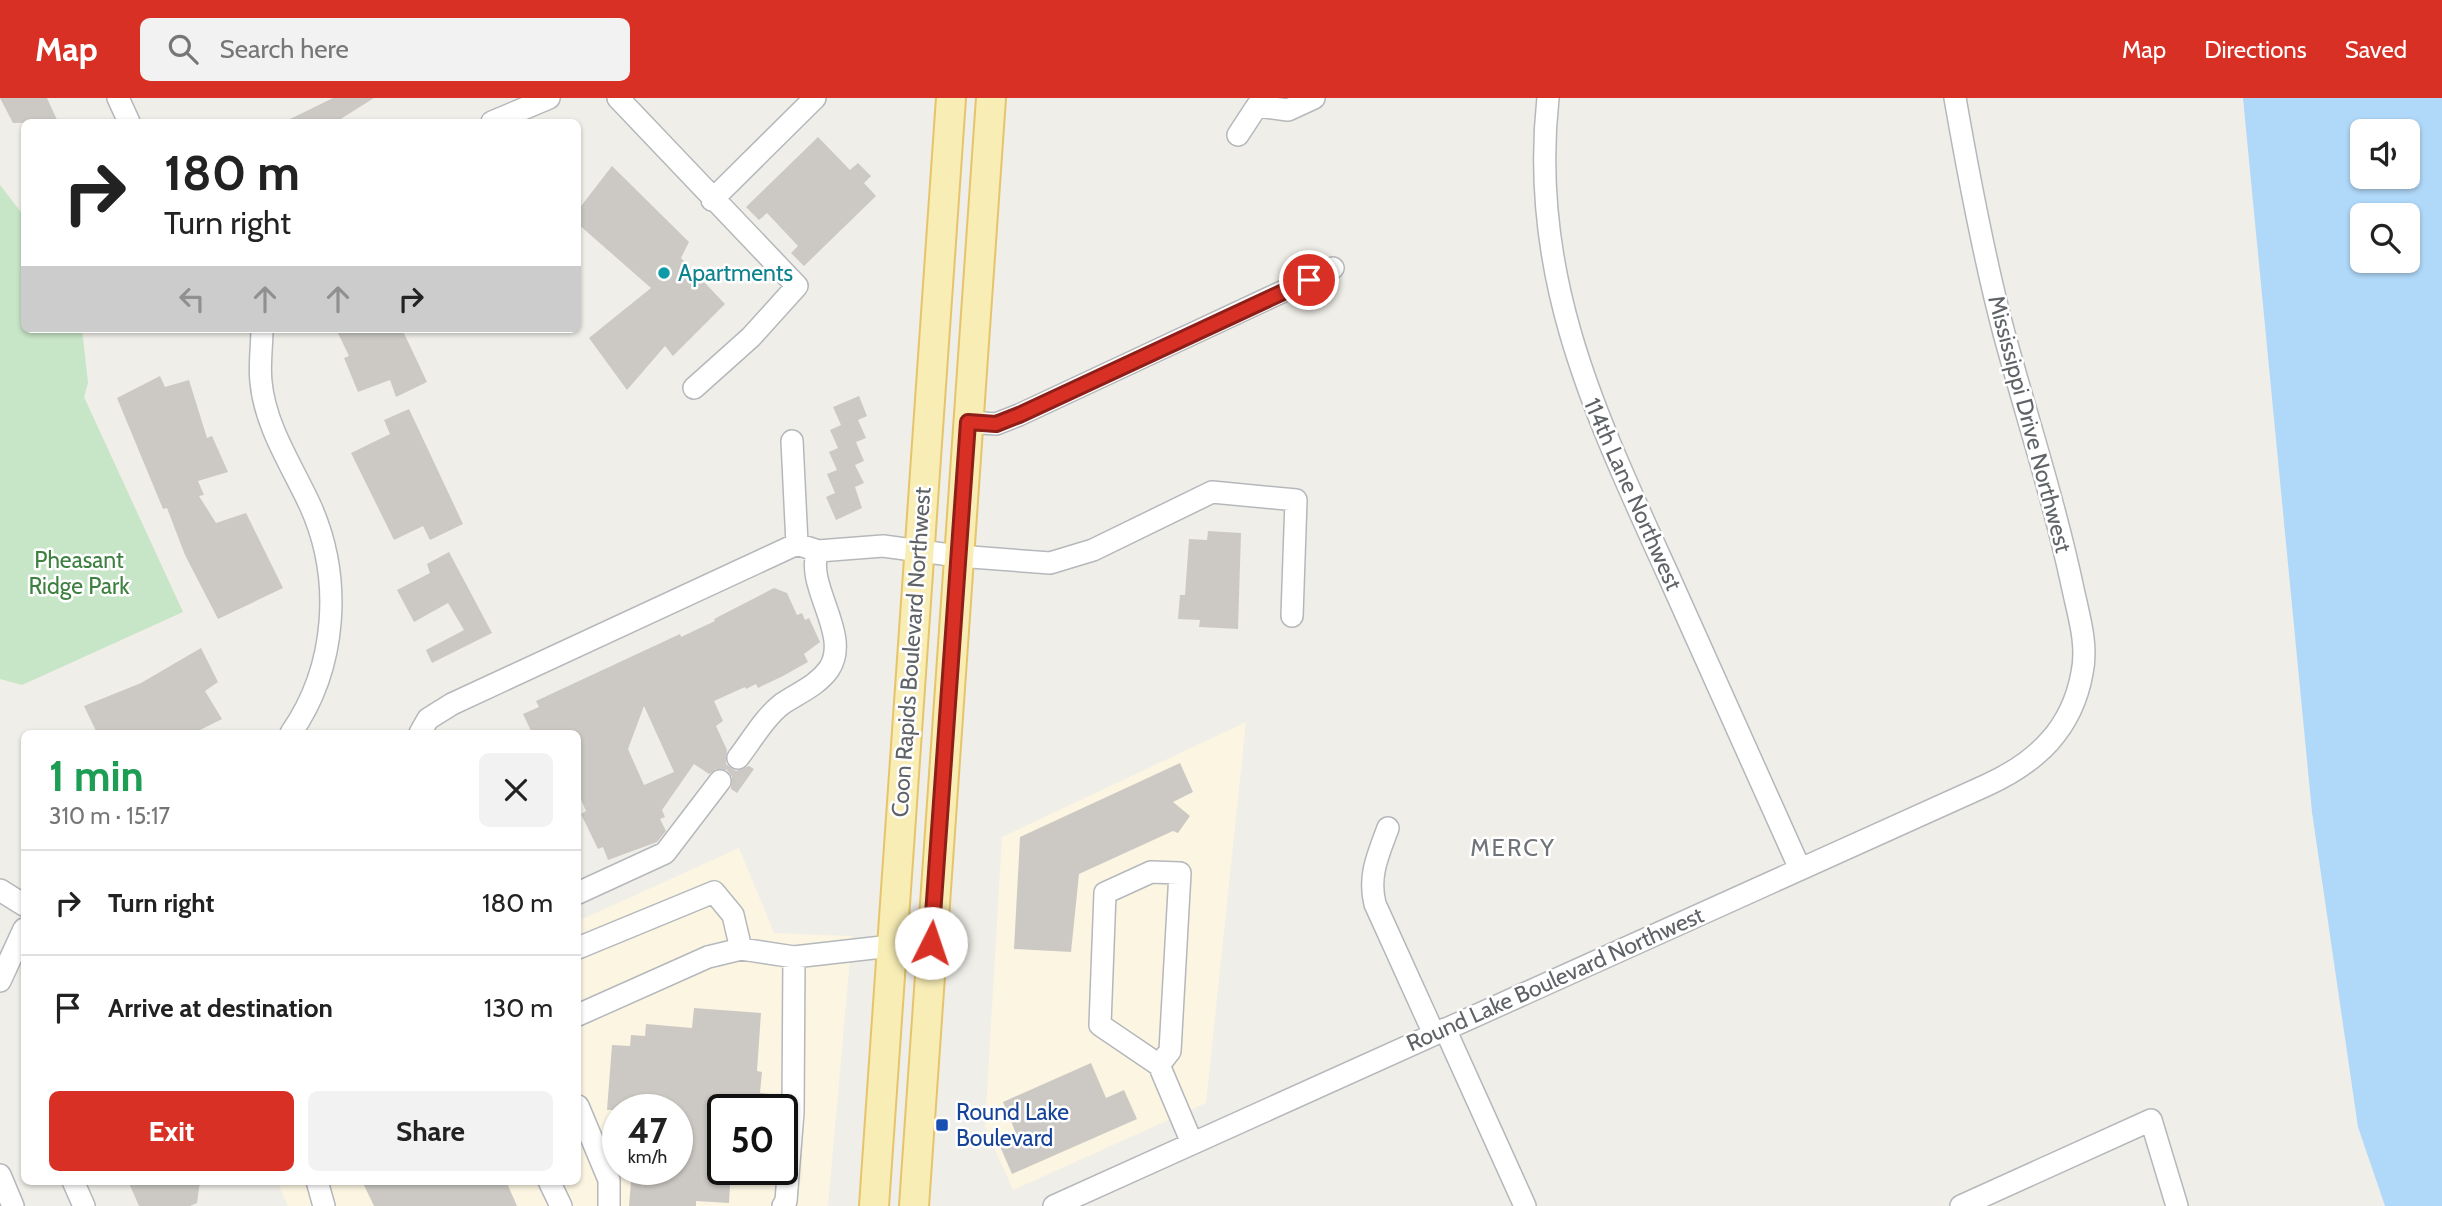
<!DOCTYPE html>
<meta charset="utf-8">
<style>
:root{--surface:#fff;--page:#f2f2f2;--text:#222;--muted:#767676;--line:#e0e0e0;--accent:#d93025}
body{margin:0;font-family:Cabin,sans-serif;background:var(--page);color:var(--text);height:100vh;display:flex;flex-direction:column;font-size:26px;white-space:nowrap}
*{box-sizing:border-box;margin:0}
p{font-size:23px;color:var(--muted)}
.icon{flex:none;width:38px;height:38px;fill:none;stroke:currentColor;stroke-width:2;stroke-linecap:round;stroke-linejoin:round}
.map{position:relative;flex:1;overflow:hidden}
.panel{position:absolute;left:21px;top:632px;width:560px;height:455px;display:flex;flex-direction:column;background:var(--surface);border-radius:10px;box-shadow:0 2px 5px #0004}
.panel>*{flex:none}
.guide{position:absolute;left:21px;top:21px;width:560px;height:214px;border-radius:10px;box-shadow:0 2px 5px #0004;background:#fff;color:var(--text);overflow:hidden}
.controls{position:absolute;left:2350px;top:21px;display:grid;gap:14px}
.controls a{display:grid;place-items:center;width:70px;height:70px;border-radius:10px;background:var(--surface);box-shadow:0 2px 5px #0004;font-size:35px}
.speed{position:absolute;left:602px;top:996px;display:flex;gap:14px;font-size:35px;font-weight:700;text-align:center}
.speed>*{display:grid;place-content:center;width:91px;height:91px;border-radius:50%;background:var(--surface);box-shadow:0 2px 5px #0004;line-height:1}
.speed small{font-size:18px;font-weight:400}
.speed .limit{border:4px solid #111;border-radius:10px;background:#fff;color:#111}
.pin{position:absolute;display:grid;place-items:center;width:60px;height:60px;color:#fff;margin:-30px;border:4px solid #fff;border-radius:50%;box-shadow:0 2px 7px #0007}
.me{position:absolute;width:77px;margin:-38px;rotate:4deg;stroke-linejoin:round;filter:drop-shadow(0 0 5px #0008)}
.turn{display:flex;align-items:center;gap:24px;height:147px;padding:0 28px;font-size:32px}
.turn .icon{width:91px;height:91px;stroke-width:2.5}
.turn b{display:block;font-size:49px;line-height:60px}
.lanes{display:flex;align-items:center;height:66px;padding:0 28px;background:#0003;justify-content:center;gap:35px;direction:ltr}
.lanes .off{opacity:.35}
.round{display:grid;place-items:center;flex:none;width:74px;height:74px;border-radius:10px;background:var(--page)}
.overview{display:flex;align-items:center;justify-content:space-between;height:119px;padding:0 28px}
h1{font-size:42px;font-weight:800;line-height:52px;color:#1e9e55}
.primary-button{display:flex;gap:14px;margin-top:auto;padding:14px 28px}
.primary-button a{flex:1;height:80px;border-radius:10px;background:var(--accent);color:#fff;font-size:28px;font-weight:800;line-height:80px;text-align:center}
.primary-button a+a{background:var(--page);color:var(--text)}
ul{padding:0;list-style:none}
li{display:flex;align-items:center;gap:21px;height:105px;padding:0 28px;border-top:2px solid var(--line)}
li div{flex:1}
li b{display:block;font-size:26px}
li em{font-style:normal}
header{display:flex;align-items:center;gap:42px;box-sizing:border-box;height:98px;padding:0 35px;background:var(--accent);color:#fff}
header strong{font-size:33px}
nav{display:flex;gap:38px;margin-inline-start:auto;font-size:24px}
.search{width:490px;height:63px;background:var(--page);display:flex;align-items:center;gap:18px;box-sizing:border-box;padding:0 24px;border-radius:10px;color:var(--muted);font-size:26px}
.map>svg:first-child{display:block}
.commercial{fill:#fbf5e2;fill-rule:evenodd}
.green{fill:#c7e5c7}
.water{fill:#b0d8f8;fill-rule:evenodd}
.building{fill:#ccc9c4;fill-rule:evenodd}
.lines{fill:none;stroke-linecap:round;stroke-linejoin:round}
.minor-casing{stroke:#b5b8bb;stroke-width:24}
.major-casing{stroke:#e6c46b;stroke-width:32}
.minor{stroke:#fff;stroke-width:21}
.major{stroke:#f8edb5;stroke-width:28}
.route-casing{stroke:#8d1f18;stroke-width:18}
.route{stroke:#d93025;stroke-width:12}
.culture-dot{fill:#0f9aa8;stroke:#fff;stroke-width:2.5}
.transit-dot{fill:#1a4fb4;stroke:#fff;stroke-width:2.5}
.labels{text-anchor:middle;stroke-width:5;stroke-linejoin:round;paint-order:stroke}
.culture-label{font-size:23px;fill:#0d838f;stroke:#fff;text-anchor:start}
.street-label{font-size:23px;fill:#5f6367;stroke:#fff}
.park-label{font-size:23px;fill:#3d8040;stroke:#fff}
.transit-label{font-size:23px;fill:#164399;stroke:#fff;text-anchor:start}
.neighbourhood-label{font-size:24px;letter-spacing:2px;fill:#707479;stroke:#fff}
</style>
<header>
<strong>Map</strong>
<div class="search"><svg class="icon" aria-label="search" viewBox="0 0 24 24"><circle cx="10" cy="10" r="6"/><path d="M15 15l6 6"/></svg>Search here</div>
<nav><a>Map</a><a>Directions</a><a>Saved</a></nav>
</header>
<div class="map">
<svg width="2442" height="1108" viewBox="0 0 2442 1108">
<rect width="100%" height="100%" fill="#f0eee8"/>
<!-- commercial -->
<path class="commercial" d="M1246 624 1206 1005 1013 1092 985 1029 1002 739Z
M739 750 774 835 852 838 828 1108H288L277 1083H578V823ZM618 1012H677V1071H618ZM723 1012H782V1071H723Z"/>
<!-- green -->
<path class="green" d="M0 87 24 118V231H82L88 285 84 299 183 514 22 587 0 581Z"/>
<!-- water -->
<path class="water" d="M2243 0H2442V1108H2385L2358 1029 2312 714ZM2362 33H2408V79H2362ZM2362 117H2408V163H2362Z"/>
<!-- building -->
<path class="building" d="M0 0H47L58 24 13 25Z
M333 0H374L336 24H284Z
M818 39 850 72 858 65 871 78 864 85 876 98 804 168 791 155 798 148 767 115 759 122 746 109Z
M612 68 689 144 681 160 725 206 673 258 665 248 627 292 589 240 651 190 578 126V112Z
M336 231H402L427 284 396 299 390 282 358 294 344 260 349 258Z
M160 278 165 289 189 282 207 340 212 338 228 374 198 383 204 397 199 398 216 425 246 415 283 490 218 521 185 457 167 410 163 411 117 300Z
M859 298 867 318 858 322 866 340 856 344 864 363 855 367 864 385 855 389 862 410 836 422 826 399 835 395 827 376 837 372 829 354 838 350 830 332 841 327 833 309Z
M409 311 463 426 430 442 423 428 394 442 351 355 390 336 384 322Z
M1208 433 1241 435 1238 531 1199 529 1200 522 1178 521 1180 497H1185L1189 441 1207 442Z
M449 454 492 535 432 565 426 552 464 532 448 505 414 524 397 492 430 475 427 466Z
M774 490 787 495 797 517 802 515 805 522 809 520 820 544 804 556 808 564 783 578 758 590 756 586 746 591 745 589 714 603 723 623 716 628 727 652 726 666 736 673 749 668 754 671 737 695 731 691 732 679 727 672 716 671 709 676 694 666 662 712 665 719 660 721 666 733 657 744 608 762 603 749 598 751 581 716 586 713 578 695V635H532L523 616 539 609 536 603 680 536 681 539 715 523 714 521ZM644 608 674 674 644 687 628 651Z
M201 550 218 584 205 593 222 621 194 635H97L84 608 141 585Z
M1180 665 1193 694 1173 704 1190 718 1178 735 1173 733 1079 776 1071 854 1014 851 1020 739Z
M694 910 761 915 757 973 762 974 760 995 771 996 770 1012H723V1071H731L729 1105 696 1103V1108H629L632 1071H677V1012H607L612 947 630 948 631 937 645 938 646 926 692 930Z
M1091 965 1106 1000 1124 992 1137 1021 1012 1076 999 1046 1017 1038 1003 1004Z
M128 1083H200L197 1105 190 1108H139Z
M362 1083H506L517 1108H374Z"/>
<g class="lines">
<!-- minor casing -->
<g class="minor-casing">
<path id="minor" d="M118 0 129 24
M618 0 797 188 751 239 694 290
M1548 0C1528 181 1598 322 1670 481 1714 577 1757 674 1800 771
M1257 8 1288 12 1314 0
M492 24 549 0
M1238 37 1257 8
M712 102 815 0
M262 231C262 248 259 267 261 284 265 328 292 368 310 407 343 480 337 569 291 635
M968 324 996 326 1019 317 1333 170
M792 343 797 446
M420 635 428 621 452 606 797 446 818 453
M738 660C752 642 764 620 782 606 798 595 817 588 829 571 852 537 804 487 818 453L883 448 958 458 1050 465 1093 452 1212 394 1296 402 1292 518
M1388 730C1378 757 1368 778 1375 806L1434 936
M0 792 24 807
M578 795 665 755 720 683
M578 850 714 794 733 817 741 851
M0 883 24 831
M578 917 708 859 741 851 794 859 891 848
M1445 931 1525 1108
M1159 967 1170 953 1180 775 1151 774 1105 795 1100 927 1159 967 1192 1045
M578 1008 609 1082V1108
M0 1077 13 1108
M73 1083 84 1108
M317 1083 324 1108
M549 1083 561 1108
M783 1108 786 1103 793 1014 794 859
M1054 1108 1987 687C2037 664 2072 631 2082 575 2088 547 2079 519 2073 491 2055 406 2028 323 2005 239 1984 161 1969 80 1955 0
M1961 1108 2151 1022 2177 1108"/>
</g>
<!-- major casing -->
<g class="major-casing">
<path id="major" d="M874 1108 951 0
M914 1108 991 0"/>
</g>
<!-- minor -->
<use href="#minor" class="minor"/>
<!-- major -->
<use href="#major" class="major"/>
</g>
<g class="lines">
<!-- route casing -->
<g class="route-casing">
<path id="route" d="M931 845 968 324 996 326 1019 317 1309 182"/>
</g>
<!-- route -->
<use href="#route" class="route"/>
</g>
<!-- markers -->
<circle class="culture-dot" cx="664" cy="175" r="7"/>
<rect class="transit-dot" x="935" y="1020" width="14" height="14" rx="3.5"/>
<g class="labels">
<!-- culture labels -->
<g class="culture-label">
<text x="678" y="183">Apartments</text>
</g>
<!-- street labels -->
<g class="street-label">
<text transform="translate(2030 326) rotate(75)" y="8">Mississippi Drive Northwest</text>
<text transform="translate(1633 396) rotate(66)" y="8">114th Lane Northwest</text>
<text transform="translate(911 554) rotate(-86)" y="8">Coon Rapids Boulevard Northwest</text>
<text transform="translate(1555 881) rotate(-24)" y="8">Round Lake Boulevard Northwest</text>
</g>
<!-- park labels -->
<g class="park-label">
<text x="79" y="470">Pheasant<tspan x="79" dy="26">Ridge Park</tspan></text>
</g>
<!-- transit labels -->
<g class="transit-label">
<text x="956" y="1022">Round Lake<tspan x="956" dy="26">Boulevard</tspan></text>
</g>
<!-- neighbourhood labels -->
<g class="neighbourhood-label">
<text x="1513" y="758">MERCY</text>
</g>
</g>
</svg>
<div class="controls">
<a><svg class="icon" aria-label="sound" viewBox="0 0 24 24"><path d="M4 9h4l5-4v14l-5-4H4zM17 9q2 3 0 6"/></svg></a>
<a><svg class="icon" aria-label="search" viewBox="0 0 24 24"><circle cx="10" cy="10" r="6"/><path d="M15 15l6 6"/></svg></a>
</div>
<div class="speed"><div>47<small>km/h</small></div><div class="limit">50</div></div>
<div class="pin" style="left:1309px;top:182px;background:#d93025"><svg class="icon" aria-label="arrive" viewBox="0 0 24 24"><path d="M6 21V4h12l-3 4 3 4H6"/></svg></div>
<svg class="me" style="left:931px;top:845px" viewBox="-20 -20 40 40"><circle r="19" fill="#fff"/><path d="M0-13L10 11 0 6-10 11z" fill="#d93025"/></svg>
<div class="guide">
<div class="turn"><svg class="icon" aria-label="right" viewBox="0 0 24 24"><path d="M7 20v-9h11M14 6l5 5-5 5"/></svg><div><b>180 m</b>Turn right</div></div>
<div class="lanes"><svg class="icon off" aria-label="left" viewBox="0 0 24 24"><path d="M17 20v-9H6M10 6l-5 5 5 5"/></svg><svg class="icon off" aria-label="ahead" viewBox="0 0 24 24"><path d="M12 20V5M6 11l6-6 6 6"/></svg><svg class="icon off" aria-label="ahead" viewBox="0 0 24 24"><path d="M12 20V5M6 11l6-6 6 6"/></svg><svg class="icon" aria-label="right" viewBox="0 0 24 24"><path d="M7 20v-9h11M14 6l5 5-5 5"/></svg></div>
</div>
<section class="panel">
<div class="overview"><div><h1>1 min</h1><p>310 m · 15:17</p></div><a class="round"><svg class="icon" aria-label="close" viewBox="0 0 24 24"><path d="M6 6l12 12M18 6L6 18"/></svg></a></div>
<ul>
<li><svg class="icon" aria-label="right" viewBox="0 0 24 24"><path d="M7 20v-9h11M14 6l5 5-5 5"/></svg><div><b>Turn right</b></div><em>180 m</em></li>
<li><svg class="icon" aria-label="arrive" viewBox="0 0 24 24"><path d="M6 21V4h12l-3 4 3 4H6"/></svg><div><b>Arrive at destination</b></div><em>130 m</em></li>
</ul>
<div class="primary-button"><a>Exit</a><a>Share</a></div>
</section>
</div>
